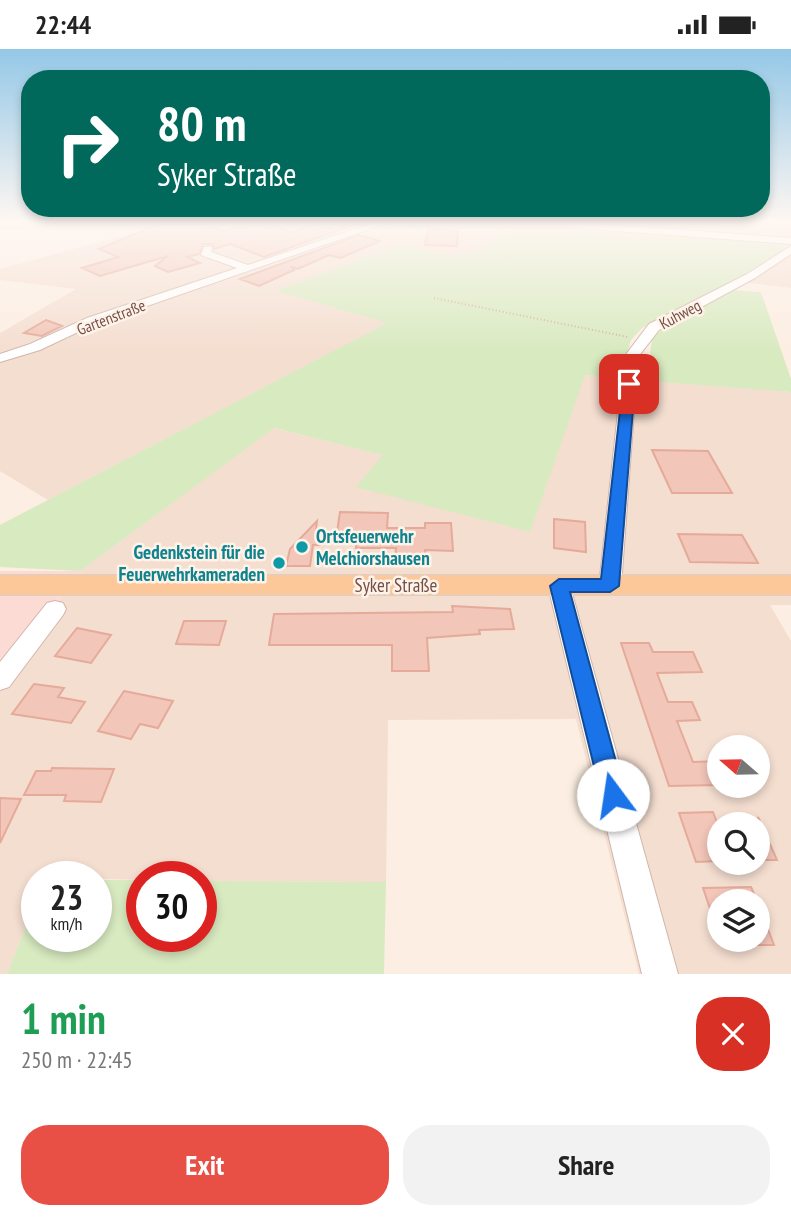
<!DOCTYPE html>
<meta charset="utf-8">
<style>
:root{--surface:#fff;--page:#f2f2f2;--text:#222;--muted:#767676;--accent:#e84f45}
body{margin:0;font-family:"PT Sans Narrow",sans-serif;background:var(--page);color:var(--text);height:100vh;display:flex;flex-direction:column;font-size:26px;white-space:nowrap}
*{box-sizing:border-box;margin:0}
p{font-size:23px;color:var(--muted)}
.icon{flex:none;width:38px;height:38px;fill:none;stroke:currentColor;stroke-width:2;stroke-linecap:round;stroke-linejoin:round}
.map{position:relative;height:925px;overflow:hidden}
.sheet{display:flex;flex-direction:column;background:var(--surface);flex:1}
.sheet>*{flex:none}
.hud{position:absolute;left:21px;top:21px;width:749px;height:147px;border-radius:28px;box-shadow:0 4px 10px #0003;background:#00695c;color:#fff;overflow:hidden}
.needle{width:46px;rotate:290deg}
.tools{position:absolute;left:707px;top:686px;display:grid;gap:14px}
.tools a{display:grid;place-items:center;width:63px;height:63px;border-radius:50%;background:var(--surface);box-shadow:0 4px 10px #0003;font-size:35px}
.speed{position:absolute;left:21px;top:812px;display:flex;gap:14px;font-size:35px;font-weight:700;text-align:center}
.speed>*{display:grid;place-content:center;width:91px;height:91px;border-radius:50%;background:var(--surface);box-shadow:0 4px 10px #0003;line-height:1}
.speed small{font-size:18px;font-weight:400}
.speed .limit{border:10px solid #d22;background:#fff;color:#111}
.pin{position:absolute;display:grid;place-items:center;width:60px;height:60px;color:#fff;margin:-30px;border-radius:14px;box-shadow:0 4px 10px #0006}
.me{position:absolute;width:77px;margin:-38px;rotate:346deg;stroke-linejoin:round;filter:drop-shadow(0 0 5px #0008)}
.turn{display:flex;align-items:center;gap:24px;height:147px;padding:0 21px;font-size:32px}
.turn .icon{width:91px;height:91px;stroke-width:2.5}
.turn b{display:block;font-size:49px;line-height:60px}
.round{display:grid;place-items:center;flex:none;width:74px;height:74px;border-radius:28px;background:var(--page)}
.summary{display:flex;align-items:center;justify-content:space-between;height:119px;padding:0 21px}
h1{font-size:42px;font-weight:600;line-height:52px;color:#1e9e55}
.cta{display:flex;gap:14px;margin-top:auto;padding:14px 21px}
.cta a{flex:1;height:80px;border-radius:28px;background:var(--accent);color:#fff;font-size:28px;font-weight:600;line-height:80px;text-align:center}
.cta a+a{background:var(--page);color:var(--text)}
.status{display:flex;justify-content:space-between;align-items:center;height:49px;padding:0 35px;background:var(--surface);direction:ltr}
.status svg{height:19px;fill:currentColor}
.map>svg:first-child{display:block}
.residential{fill:#f4ded0;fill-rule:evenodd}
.commercial{fill:#fddbd5}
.green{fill:#d8eac0}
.building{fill:#f2c6b9;stroke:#e5aa99;stroke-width:2}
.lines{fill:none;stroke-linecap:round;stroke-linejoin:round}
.minor-casing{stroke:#d0b6ab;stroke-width:2}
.major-casing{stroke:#d8cecc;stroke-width:2}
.path{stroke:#d7aa9c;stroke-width:2;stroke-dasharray:1 2.5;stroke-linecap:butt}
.minor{fill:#fff;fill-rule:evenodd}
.major{fill:#fcc799;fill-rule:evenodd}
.route{fill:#1a73e8;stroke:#114b97;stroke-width:2}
.culture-dot{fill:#0f9aa8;stroke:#fff2e8;stroke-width:2.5}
.labels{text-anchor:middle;stroke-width:5;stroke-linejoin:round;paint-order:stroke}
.far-street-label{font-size:16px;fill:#745148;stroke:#fff2e8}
.culture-label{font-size:19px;font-weight:bold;fill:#0d838f;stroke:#fff2e8;text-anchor:start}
.street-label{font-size:19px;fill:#745148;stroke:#fff2e8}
</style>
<div class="status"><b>22:44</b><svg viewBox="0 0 49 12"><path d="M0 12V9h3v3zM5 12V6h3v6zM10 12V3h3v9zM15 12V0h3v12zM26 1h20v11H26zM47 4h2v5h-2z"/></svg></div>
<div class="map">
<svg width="791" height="925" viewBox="0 0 791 925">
<rect width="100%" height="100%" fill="#fceee2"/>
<!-- residential -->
<path class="residential" d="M0 174H578L492 176 497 191 470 205 454 206 399 196 278 242 388 274 48 451 0 422V284L76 240 0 231V220L144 181H0Z
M661 174H791V239L733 232 786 199 783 193 628 178Z
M585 326 791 343V556H770L791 592V925H639L576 670 388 671 386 833 201 832V828H142V831L37 828V850L7 925H0V629L80 522 273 379 384 406 357 438ZM719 698H758V737H719ZM719 775H758V814H719ZM719 852H758V891H719Z"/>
<!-- commercial -->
<path class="commercial" d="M0 522H80L0 627Z"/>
<!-- green -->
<path class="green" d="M491 175 545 176 783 193 786 199 733 232 642 279 631 291 620 329 585 326 530 483 356 438 383 406 274 379 80 522 0 518V476L387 274 276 242 399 196 454 206 470 205 497 191Z
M733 241 761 243 791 330V343L647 332 652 289 663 280Z
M96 831H142V887H201V832L386 833 384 925H7L37 850V887H96Z"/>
<!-- building -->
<path class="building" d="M161 174H202L224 182 240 177 256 183 275 177 292 183 315 175 331 180 334 175 353 176 264 208 230 195 214 200 212 195H204L199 205 187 208 200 214 168 223 155 217 168 207 100 227 82 219 118 208 99 200Z
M428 180 458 182 457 197 425 196Z
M359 186 380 192 340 209 329 206 298 220 292 218 294 221 259 237 240 230Z
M46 271 62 277 42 287 24 284Z
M652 401 708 402 732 444H672Z
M340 463 388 464 387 479H425V474H451L453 502 425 501 426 508H395L396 499H356L357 484 337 483Z
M554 470 585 473 586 503 554 499Z
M317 472 316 481H323L320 496H313L310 517H286L290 500Z
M678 485 742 486 758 514 690 513Z
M452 557 510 560 514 580 479 581 480 585 427 589 429 622H392V596H269L274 565 453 563Z
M184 572H226L219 596 176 595Z
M77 579 111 586 91 614 55 607Z
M621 594H649L653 603H693L702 623 657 624 668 653H692L700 671 677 672 693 713 719 712V736L669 737Z
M34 635 64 639 58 648 85 653 71 674 12 665Z
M124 642 173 652 158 679 140 675 131 690 98 682Z
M52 719 114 720 101 753 64 752 66 746H24L36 722H51Z
M0 749 21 750 0 794Z
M713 763 719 779V812L696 813 679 764Z
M758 768 777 811H758Z
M751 838 757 852H719L717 880 703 839Z
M759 857 774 896H758Z"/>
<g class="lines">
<!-- minor casing -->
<g class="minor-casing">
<path id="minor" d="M373 174H387L95 275 40 301 0 313V305L30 295 87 269 237 219 201 206 204 198H212L211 203 248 216Z
M411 174H588L791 189V195L565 178 416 177Z
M791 197V205L755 229 659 281 638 308 621 537 618 542H602L599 537 624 308 649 275 747 225Z
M559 529 567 532 570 537 678 925H642L548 537 551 532Z
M55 552 63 554 66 560 63 566 9 638 0 641V613L47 554Z"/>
</g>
<!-- major casing -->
<g class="major-casing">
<path id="major" d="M0 526H791V546H0Z"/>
</g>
<!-- path -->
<path class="path" d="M434 249 628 288"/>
<!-- minor -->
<use href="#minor" class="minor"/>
<!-- major -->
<use href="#major" class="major"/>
</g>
<!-- sky -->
<linearGradient id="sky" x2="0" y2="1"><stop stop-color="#94c8e7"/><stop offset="0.57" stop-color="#fef7f2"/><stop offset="1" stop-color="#fef7f2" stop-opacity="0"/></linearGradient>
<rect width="791" height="303" fill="url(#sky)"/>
<!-- route -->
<path class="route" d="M629 331 635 335 619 537 610 543H570L625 746 622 754 613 757 605 754 601 746 550 537 559 530H601L623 335Z"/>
<!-- markers -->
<g class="culture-dot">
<circle cx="302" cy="498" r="7"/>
<circle cx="279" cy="514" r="7"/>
</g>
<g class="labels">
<!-- far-street labels -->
<g class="far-street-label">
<text transform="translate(680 265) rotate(-28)" y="6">Kuhweg</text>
<text transform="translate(111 268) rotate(-21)" y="6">Gartenstraße</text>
</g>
<!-- culture labels -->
<g class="culture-label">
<text x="316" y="494">Ortsfeuerwehr<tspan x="316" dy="22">Melchiorshausen</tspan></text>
<text x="265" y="510" text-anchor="end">Gedenkstein für die<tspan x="265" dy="22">Feuerwehrkameraden</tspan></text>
</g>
<!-- street labels -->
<g class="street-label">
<text x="396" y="543">Syker Straße</text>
</g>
</g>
</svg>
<div class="tools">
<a><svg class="needle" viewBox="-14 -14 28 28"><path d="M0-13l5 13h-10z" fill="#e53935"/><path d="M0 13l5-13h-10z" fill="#767676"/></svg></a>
<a><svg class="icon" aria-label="search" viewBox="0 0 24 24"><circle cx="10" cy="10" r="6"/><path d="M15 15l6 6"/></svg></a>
<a><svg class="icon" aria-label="layers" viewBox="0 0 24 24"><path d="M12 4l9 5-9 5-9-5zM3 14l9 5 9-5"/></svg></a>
</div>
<div class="speed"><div>23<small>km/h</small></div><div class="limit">30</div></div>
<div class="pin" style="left:629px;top:335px;background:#d93025"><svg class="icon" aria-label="arrive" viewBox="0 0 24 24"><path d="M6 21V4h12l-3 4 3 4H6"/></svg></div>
<svg class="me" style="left:613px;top:746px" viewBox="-20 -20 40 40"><circle r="19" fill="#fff"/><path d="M0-13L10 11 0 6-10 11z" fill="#1a73e8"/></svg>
<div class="hud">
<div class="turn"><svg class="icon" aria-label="right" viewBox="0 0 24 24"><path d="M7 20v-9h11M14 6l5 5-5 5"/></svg><div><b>80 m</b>Syker Straße</div></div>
</div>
</div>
<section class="sheet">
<div class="summary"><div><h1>1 min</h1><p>250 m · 22:45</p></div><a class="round" style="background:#d93025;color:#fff"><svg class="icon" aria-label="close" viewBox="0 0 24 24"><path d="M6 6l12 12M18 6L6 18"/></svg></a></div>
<div class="cta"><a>Exit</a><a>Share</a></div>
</section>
